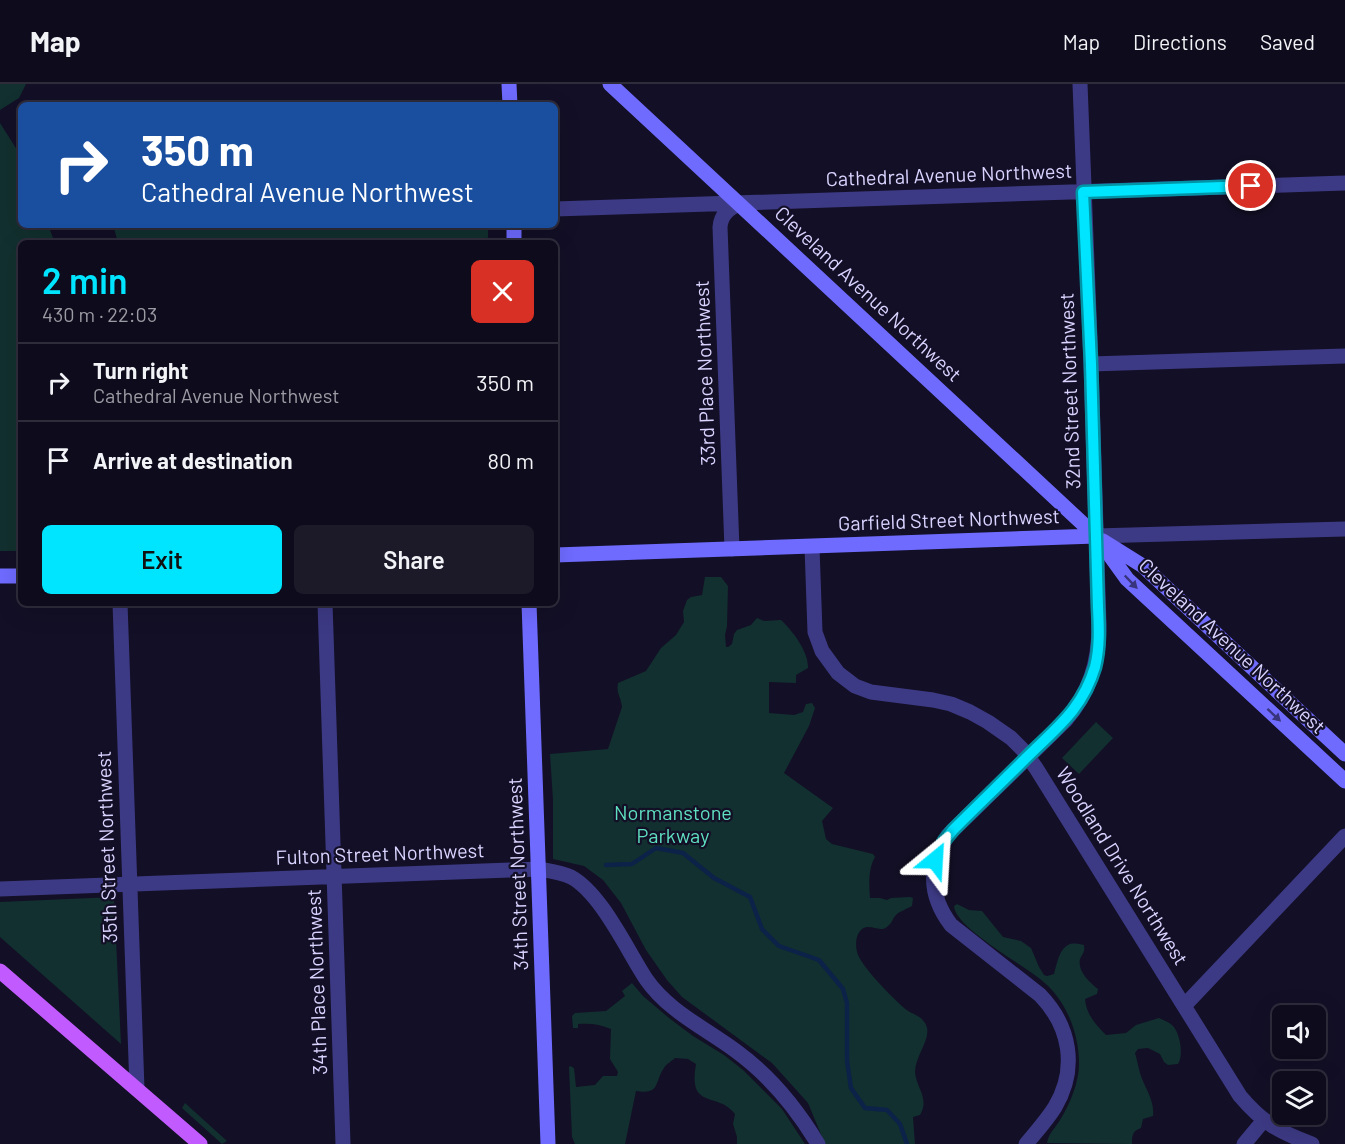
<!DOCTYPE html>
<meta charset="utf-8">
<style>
:root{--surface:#0e0b1c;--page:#1c1929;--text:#f1f3f6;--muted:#9b9ba3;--line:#2e2b3b;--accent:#00e5ff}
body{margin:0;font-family:Barlow,sans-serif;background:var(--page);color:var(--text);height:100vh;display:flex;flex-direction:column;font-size:22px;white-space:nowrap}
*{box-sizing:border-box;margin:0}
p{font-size:20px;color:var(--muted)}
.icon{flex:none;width:33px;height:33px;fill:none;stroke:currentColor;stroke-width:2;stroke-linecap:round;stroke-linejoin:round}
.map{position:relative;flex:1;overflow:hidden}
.details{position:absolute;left:18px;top:156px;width:540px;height:366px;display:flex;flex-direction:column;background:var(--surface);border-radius:9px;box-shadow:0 6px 24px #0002,0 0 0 2px var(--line)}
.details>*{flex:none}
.top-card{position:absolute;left:18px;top:18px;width:540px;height:126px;border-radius:9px;box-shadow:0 6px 24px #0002,0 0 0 2px var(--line);background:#1a4fa0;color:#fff;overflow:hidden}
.tools{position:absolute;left:1272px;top:921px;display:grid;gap:12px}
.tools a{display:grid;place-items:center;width:54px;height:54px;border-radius:9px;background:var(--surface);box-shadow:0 6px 24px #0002,0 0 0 2px var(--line);font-size:30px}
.pin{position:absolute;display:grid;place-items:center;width:51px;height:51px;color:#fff;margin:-26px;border:3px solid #fff;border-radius:50%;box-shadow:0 2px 6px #0007}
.me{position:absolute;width:66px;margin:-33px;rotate:27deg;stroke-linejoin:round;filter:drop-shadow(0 0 4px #0008)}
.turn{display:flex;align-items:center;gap:21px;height:126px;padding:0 24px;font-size:27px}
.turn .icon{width:78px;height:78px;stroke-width:2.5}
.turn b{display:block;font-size:42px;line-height:51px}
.round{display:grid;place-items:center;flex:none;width:63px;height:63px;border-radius:9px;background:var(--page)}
.summary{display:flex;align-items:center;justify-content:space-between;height:102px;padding:0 24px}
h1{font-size:36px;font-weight:600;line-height:45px;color:var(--accent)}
.primary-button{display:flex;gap:12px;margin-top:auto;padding:12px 24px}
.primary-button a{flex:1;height:69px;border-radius:9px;background:var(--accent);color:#111;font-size:24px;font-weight:600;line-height:69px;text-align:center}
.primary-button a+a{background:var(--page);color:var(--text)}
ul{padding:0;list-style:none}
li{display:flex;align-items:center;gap:18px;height:78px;padding:0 24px;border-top:2px solid var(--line)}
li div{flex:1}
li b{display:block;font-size:22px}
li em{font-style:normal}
header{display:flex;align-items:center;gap:36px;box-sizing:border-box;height:84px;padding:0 30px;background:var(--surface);border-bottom:2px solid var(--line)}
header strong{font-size:28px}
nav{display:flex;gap:33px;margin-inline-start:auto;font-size:21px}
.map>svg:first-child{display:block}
.green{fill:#12302f}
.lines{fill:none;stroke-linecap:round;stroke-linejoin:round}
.stream{stroke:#0c2248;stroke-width:4.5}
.street{stroke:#3d3a85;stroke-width:15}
.secondary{stroke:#6f6bff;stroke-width:15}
.primary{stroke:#c25bff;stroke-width:15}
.oneway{fill:#38347d}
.route-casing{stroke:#0095a6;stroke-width:15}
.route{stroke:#00e5ff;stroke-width:10}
.labels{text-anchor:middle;stroke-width:4.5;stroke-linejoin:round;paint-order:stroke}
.street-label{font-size:20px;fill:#d9d4ff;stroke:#130f26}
.park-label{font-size:20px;fill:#5fe0c0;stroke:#130f26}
</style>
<header>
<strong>Map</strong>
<nav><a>Map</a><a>Directions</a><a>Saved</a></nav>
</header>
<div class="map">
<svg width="1345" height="1060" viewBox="0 0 1345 1060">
<rect width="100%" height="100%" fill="#130f26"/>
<!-- green -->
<path class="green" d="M0 0H26L19 14 0 26Z
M0 39 21 72V141H48L55 159H21V467H0Z
M113 141H488V153L485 159H119L117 155Z
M705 493H721L728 502 727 542 725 551 726 563H728L732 560 734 550 737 546 751 541 757 534 764 537 781 536C792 546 809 568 808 584L796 591V599L769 598V629L794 631 803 628 806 620 812 619 815 624 809 642 784 689 833 724 822 737 826 755 832 760 873 770 875 773C868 785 869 800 870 814H880L887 816 891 814 910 813 913 814 912 822C907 825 900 827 896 831 893 834 892 839 888 842 880 850 871 839 862 845 855 851 855 863 858 871 864 885 891 912 903 923 911 931 924 931 927 944 930 956 915 973 915 988 916 1004 930 1014 920 1031L913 1033 915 1060H825L808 1019 772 979 682 913 667 896 646 866 621 819 603 796 584 782 553 775V716L550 670 608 665 622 623C621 613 616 610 618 599L646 587 661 564 676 551 684 538 683 527 687 516 691 513 702 511Z
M1096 638 1113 654 1079 690 1062 674Z
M114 813 121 960 0 853V818Z
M957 820 969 826 982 827 1003 853 1021 857 1031 864 1039 883 1044 891 1047 892 1054 890C1057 880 1059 864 1070 860 1074 859 1080 860 1084 861 1085 868 1083 869 1080 875 1077 887 1090 899 1098 905L1097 910 1085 915C1086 930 1096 941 1106 951L1126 949 1136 941 1159 934C1163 936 1169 938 1172 941 1180 948 1184 971 1178 980L1168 981 1164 978 1160 970 1148 964 1138 965 1135 969C1137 975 1138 982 1140 989 1144 1003 1155 1016 1153 1032L1143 1035 1141 1044C1132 1047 1132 1052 1132 1060L1047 1059C1049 1048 1055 1045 1060 1036 1070 1020 1079 998 1079 980 1079 951 1068 921 1047 901 1029 883 955 845 954 822Z
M632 899 643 912 669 934 693 952 724 971 743 986 782 1025 805 1060H737V1053L733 1040 735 1030C731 1025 726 1021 720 1019 708 1014 697 1014 695 1000 694 994 695 986 696 980L688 975 675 974C672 977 666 980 664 984 654 998 661 1011 636 1007L625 1060H575L572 1053 569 983 570 982 574 984 576 1003 595 1001 603 992H617L618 988 610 975 611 945C600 940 590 939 578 940V944H573L572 932 575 929 606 927 625 912 622 907Z
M185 1019 227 1057 222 1060 182 1024Z"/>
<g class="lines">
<!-- stream -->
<path class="stream" d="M606 781 632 780 656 764 683 769 714 794 750 813 762 845 779 862 819 876 843 905 847 919V977L851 1004 865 1024 887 1026 900 1040 907 1060"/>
<!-- street -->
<path class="street" d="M555 125 1345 99
M1091 280 1345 272
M1096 452 1345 445
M812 463 815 548 822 567 838 589 855 602 871 608 933 616 951 620 970 628 988 638 1011 654 1023 666 1036 684 1240 1012C1263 1039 1279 1048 1312 1060
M732 465 720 143C721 131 728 125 739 120
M120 519 137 1005
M325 519 343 1060
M0 805 539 785C550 787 561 788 571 793 601 809 627 866 646 895 668 927 705 944 736 967 769 991 797 1025 818 1060
M1184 922 1345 752
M1026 1060C1036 1048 1047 1036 1055 1023 1078 984 1070 942 1040 911L951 841C929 812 928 782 948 751L1065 637C1090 608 1099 578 1099 541L1091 280 1080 0
M1244 1060 1264 1036"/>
<!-- secondary -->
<path class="secondary" d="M509 0 510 21
M610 0 1096 452 1127 495 1345 697
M514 141V159
M1103 457 1143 482 1345 670
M555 471 1096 452
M0 492H21
M529 519 548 1060"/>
<!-- primary -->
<path class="primary" d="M0 887 200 1060"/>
</g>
<!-- one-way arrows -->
<defs><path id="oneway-solid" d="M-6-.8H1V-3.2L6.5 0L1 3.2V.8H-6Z" transform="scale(1.5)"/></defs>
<g class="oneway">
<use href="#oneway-solid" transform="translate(1131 498) rotate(46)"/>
<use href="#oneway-solid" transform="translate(1274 631) rotate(43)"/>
</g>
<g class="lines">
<!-- route casing -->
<g class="route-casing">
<path id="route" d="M935 776 944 757 953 746C977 722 1002 698 1026 674 1056 644 1082 626 1095 583 1100 563 1099 543 1098 523L1091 280 1083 108 1251 102"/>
</g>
<!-- route -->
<use href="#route" class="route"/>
</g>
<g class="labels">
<!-- street labels -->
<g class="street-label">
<text transform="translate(949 91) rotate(-2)" y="7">Cathedral Avenue Northwest</text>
<text transform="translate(868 210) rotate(43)" y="7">Cleveland Avenue Northwest</text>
<text transform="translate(705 289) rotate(-92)" y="7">33rd Place Northwest</text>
<text transform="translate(1070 307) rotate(-92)" y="7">32nd Street Northwest</text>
<text transform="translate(949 436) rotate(-2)" y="7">Garfield Street Northwest</text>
<text transform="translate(1232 562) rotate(43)" y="7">Cleveland Avenue Northwest</text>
<text transform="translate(107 763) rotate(-92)" y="7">35th Street Northwest</text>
<text transform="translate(380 770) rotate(-2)" y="7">Fulton Street Northwest</text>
<text transform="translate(1122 782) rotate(58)" y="7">Woodland Drive Northwest</text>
<text transform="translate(518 790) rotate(-92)" y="7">34th Street Northwest</text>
<text transform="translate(317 898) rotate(-92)" y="7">34th Place Northwest</text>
</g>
<!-- park labels -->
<g class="park-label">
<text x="673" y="736">Normanstone<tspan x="673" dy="23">Parkway</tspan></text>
</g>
</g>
</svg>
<div class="tools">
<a><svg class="icon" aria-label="sound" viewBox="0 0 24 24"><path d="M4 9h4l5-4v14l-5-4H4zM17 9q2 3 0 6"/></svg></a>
<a><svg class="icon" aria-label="layers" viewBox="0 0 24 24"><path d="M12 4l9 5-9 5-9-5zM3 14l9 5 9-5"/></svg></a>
</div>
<div class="pin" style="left:1251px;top:102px;background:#d93025"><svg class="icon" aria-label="arrive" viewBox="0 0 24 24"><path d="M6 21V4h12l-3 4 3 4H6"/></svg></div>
<svg class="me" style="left:935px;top:776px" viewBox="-20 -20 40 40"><path d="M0-17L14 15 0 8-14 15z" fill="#00e5ff" stroke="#fff" stroke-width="4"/></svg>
<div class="top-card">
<div class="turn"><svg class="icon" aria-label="right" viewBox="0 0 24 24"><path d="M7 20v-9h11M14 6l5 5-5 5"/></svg><div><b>350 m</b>Cathedral Avenue Northwest</div></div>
</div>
<section class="details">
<div class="summary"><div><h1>2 min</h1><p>430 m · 22:03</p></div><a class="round" style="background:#d93025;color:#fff"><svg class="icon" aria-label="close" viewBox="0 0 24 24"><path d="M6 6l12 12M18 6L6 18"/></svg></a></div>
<ul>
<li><svg class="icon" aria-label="right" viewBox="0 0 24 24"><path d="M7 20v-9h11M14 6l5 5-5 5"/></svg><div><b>Turn right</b><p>Cathedral Avenue Northwest</p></div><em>350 m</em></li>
<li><svg class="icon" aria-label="arrive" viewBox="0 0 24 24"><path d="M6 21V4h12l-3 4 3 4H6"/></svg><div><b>Arrive at destination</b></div><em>80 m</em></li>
</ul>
<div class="primary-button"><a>Exit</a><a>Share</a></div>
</section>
</div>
